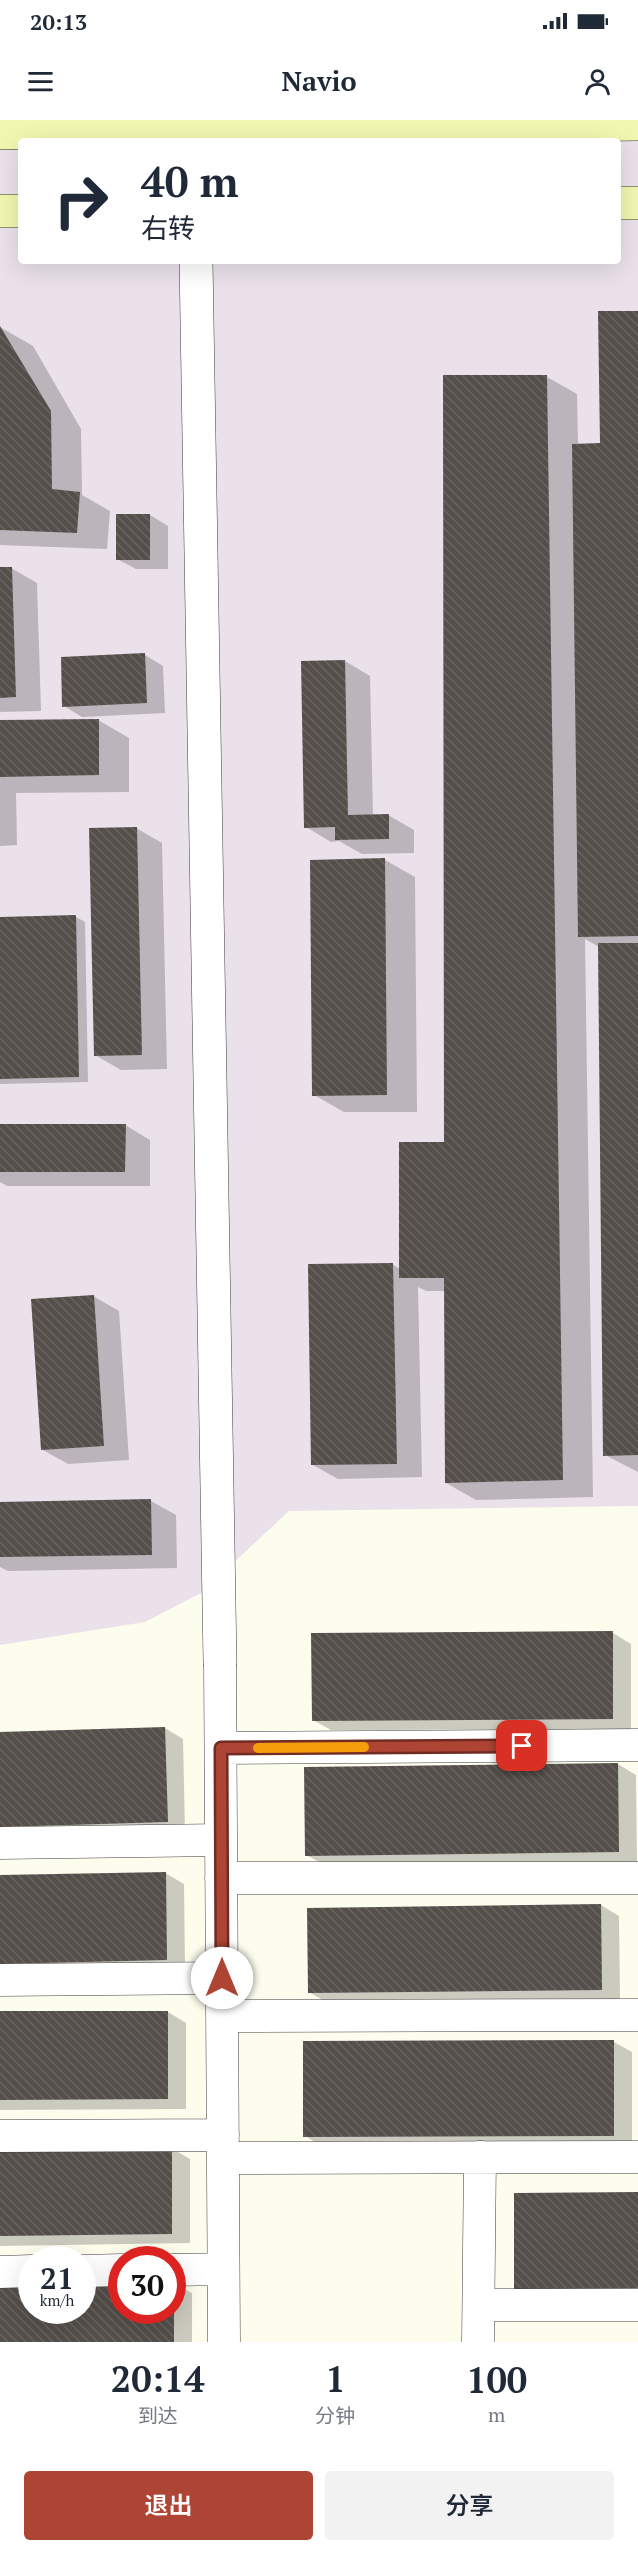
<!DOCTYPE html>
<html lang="zh">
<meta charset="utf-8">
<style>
:root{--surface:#fff;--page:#f2f2f3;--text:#1f2937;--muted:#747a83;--accent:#ad4434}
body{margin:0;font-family:"PT Serif","Noto Sans SC",serif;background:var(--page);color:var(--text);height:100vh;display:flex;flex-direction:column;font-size:22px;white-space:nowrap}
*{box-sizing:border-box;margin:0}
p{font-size:20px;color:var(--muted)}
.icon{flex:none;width:33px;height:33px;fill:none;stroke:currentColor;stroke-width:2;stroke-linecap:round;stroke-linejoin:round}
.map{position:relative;height:2222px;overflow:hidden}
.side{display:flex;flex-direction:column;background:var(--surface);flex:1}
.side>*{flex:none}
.top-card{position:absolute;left:18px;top:18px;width:603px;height:126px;border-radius:6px;box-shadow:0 6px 24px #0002;background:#fff;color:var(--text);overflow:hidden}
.speed{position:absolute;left:18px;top:2126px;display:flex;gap:12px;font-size:30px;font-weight:700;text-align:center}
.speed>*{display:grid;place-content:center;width:78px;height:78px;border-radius:50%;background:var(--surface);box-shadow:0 6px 24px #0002;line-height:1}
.speed small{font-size:15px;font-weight:400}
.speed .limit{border:9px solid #d22;background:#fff;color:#111}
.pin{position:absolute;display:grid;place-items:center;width:51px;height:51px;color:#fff;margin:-26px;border-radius:12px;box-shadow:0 3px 9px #0006}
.me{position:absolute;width:66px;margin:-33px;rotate:0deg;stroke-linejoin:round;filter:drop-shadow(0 0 4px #0008)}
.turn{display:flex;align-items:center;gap:21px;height:126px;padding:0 24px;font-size:27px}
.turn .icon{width:78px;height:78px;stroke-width:2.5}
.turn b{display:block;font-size:42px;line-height:51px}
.eta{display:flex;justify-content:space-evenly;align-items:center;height:102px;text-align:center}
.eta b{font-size:36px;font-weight:600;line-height:42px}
.primary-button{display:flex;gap:12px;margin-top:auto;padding:12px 24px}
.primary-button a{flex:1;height:69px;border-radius:6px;background:var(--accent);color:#fff;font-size:24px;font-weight:600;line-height:69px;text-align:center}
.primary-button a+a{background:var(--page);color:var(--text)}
.status{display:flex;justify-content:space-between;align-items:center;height:42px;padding:0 30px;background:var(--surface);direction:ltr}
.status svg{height:16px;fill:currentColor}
header{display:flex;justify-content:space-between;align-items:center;height:78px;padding:0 24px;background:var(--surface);font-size:27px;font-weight:600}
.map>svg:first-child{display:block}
.industrial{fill:#eae1ea;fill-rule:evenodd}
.shadow{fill:#0003}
.building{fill:url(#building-back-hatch)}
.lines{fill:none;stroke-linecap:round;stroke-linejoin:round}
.minor-casing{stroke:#3f3f3f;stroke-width:33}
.tertiary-casing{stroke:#3f3f3f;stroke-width:34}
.secondary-casing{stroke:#2e2e2e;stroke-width:34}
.minor{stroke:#fff;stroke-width:32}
.tertiary{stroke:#fff;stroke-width:33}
.secondary{stroke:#f1f6b0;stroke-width:33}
.route-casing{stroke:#702c22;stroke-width:15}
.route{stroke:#ad4434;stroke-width:10}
.slow{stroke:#f59e0b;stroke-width:10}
</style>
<div class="status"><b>20:13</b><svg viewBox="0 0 49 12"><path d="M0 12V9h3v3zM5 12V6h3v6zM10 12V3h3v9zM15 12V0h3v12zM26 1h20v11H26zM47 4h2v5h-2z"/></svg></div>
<header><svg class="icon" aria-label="menu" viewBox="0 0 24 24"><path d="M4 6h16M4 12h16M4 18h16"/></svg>Navio<svg class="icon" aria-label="person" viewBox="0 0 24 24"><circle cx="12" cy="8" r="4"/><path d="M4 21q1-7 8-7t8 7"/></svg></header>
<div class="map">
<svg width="638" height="2222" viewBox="0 0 638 2222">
<defs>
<pattern id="building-back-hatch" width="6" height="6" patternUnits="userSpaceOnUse" patternTransform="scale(1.5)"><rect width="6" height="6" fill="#544f4a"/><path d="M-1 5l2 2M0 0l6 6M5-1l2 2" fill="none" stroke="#686460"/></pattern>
</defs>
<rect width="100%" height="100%" fill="#fdfdee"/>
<!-- industrial -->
<path class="industrial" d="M0 0H638V1386L289 1391 201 1473 145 1502 0 1525ZM21 21H618V141H21Z"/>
<!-- shadow -->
<path class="shadow" d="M638 192V1352L605 1335 599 827 585 819 593 1377 476 1380 446 1363V1171H426L418 1167 422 1357 338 1359 313 1345 392 1144 400 1149 446 1024 547 257 577 274 578 325 601 324Z
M0 207 33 226 81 309 82 375 110 391 107 429 0 425Z
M150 395 168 406V449H136L117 439Z
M11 448 37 463 41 591 0 592V449Z
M145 535 163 546 165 593 82 597 64 586Z
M345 541 370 556 373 696 388 695 414 710V733L362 734 339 721 331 722 306 707Z
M98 600 129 618V672L16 673 17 725 0 726V601Z
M136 708 162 723 167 949 121 950 95 935Z
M385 740 415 757 417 992H344L314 975Z
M76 797 85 802 88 962 0 964V798Z
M0 1005H125L150 1020V1066H7L0 1062Z
M93 1176 119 1191 129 1340 68 1344 43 1330Z
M151 1381 176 1395 177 1448 8 1451 0 1447V1383Z
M613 1513 631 1524V1609L331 1610 313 1600Z
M165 1608 183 1619 185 1711 0 1717V1614Z
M618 1644 636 1655 637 1742 325 1745 306 1735Z
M165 1753 184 1764 185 1850 0 1854V1757Z
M601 1785 619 1796 620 1880 328 1883 309 1872Z
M168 1892 186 1903V1989L0 1990V1893Z
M614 1922 632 1932V2026L323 2027 305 2016Z
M171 2028 190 2039V2123L0 2126V2030Z
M638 2073V2178H534L516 2168Z
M172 2162 192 2173V2222H0L32 2190H172Z"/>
<!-- building -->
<path class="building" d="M598 191H638V816L578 817 572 324 600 323Z
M0 206 51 291 52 369 80 372 77 413 0 410Z
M443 255H547L563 1360 445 1363 444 1158H399V1022H444Z
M116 394H150V440H116Z
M0 447H12L16 577 0 578Z
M145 533 147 583 62 587 61 537Z
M345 540 348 695 389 694V719L335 720V707L304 708 301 541Z
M99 599V655L0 657V600Z
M137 707 142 935 94 936 89 708Z
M385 738 387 975 312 976 310 740Z
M76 795 79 957 0 959V797Z
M598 823H638V1335L603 1336Z
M0 1004H126L125 1052H0Z
M393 1143 397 1344 311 1345 308 1144Z
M94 1175 104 1326 41 1330 31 1179Z
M151 1379 152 1435 0 1437V1382Z
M613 1511V1599L312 1601 311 1513Z
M165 1607 168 1702 0 1707V1612Z
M618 1643 619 1732 305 1736 304 1647Z
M166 1752 167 1840 0 1844V1755Z
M601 1784 602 1870 308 1873 307 1788Z
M0 1891H168V1979L0 1980Z
M614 1920V2016L303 2017V1921Z
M172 2027V2114L0 2116V2029Z
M638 2072V2168L514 2169V2073Z
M122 2161V2190H174V2222H0V2162H32V2190H82V2162Z"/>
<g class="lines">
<!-- minor casing -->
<g class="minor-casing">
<path id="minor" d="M220 1542 224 2222
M221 1628 638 1625
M0 1723 221 1720
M221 1758H638
M0 1860 222 1858
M222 1896 638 1895
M0 2016 223 2015
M223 2038 638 2037
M172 2150 223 2149
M82 2151 122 2150
M0 2152 32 2151
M479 2185H638
M478 2222 480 2037"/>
</g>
<!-- tertiary casing -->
<g class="tertiary-casing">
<path id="tertiary" d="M196 141 220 1542"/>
</g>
<!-- secondary casing -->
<g class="secondary-casing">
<path id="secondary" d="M0 13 638 4
M618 83H638
M0 91H21"/>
</g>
<!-- minor -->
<use href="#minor" class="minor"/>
<!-- tertiary -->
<use href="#tertiary" class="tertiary"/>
<!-- secondary -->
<use href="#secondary" class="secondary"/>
</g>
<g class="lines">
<!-- route casing -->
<g class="route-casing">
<path id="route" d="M222 1858 221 1628 522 1626"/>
</g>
<!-- route -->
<use href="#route" class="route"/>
<!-- slow -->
<path class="slow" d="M258 1628 364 1627"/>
</g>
</svg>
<div class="speed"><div>21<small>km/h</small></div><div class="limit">30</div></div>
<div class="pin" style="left:522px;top:1626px;background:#d93025"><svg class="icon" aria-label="arrive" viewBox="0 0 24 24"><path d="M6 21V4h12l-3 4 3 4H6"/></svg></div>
<svg class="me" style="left:222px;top:1858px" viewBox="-20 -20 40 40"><circle r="19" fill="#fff"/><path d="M0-13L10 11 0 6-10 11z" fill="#ad4434"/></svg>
<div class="top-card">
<div class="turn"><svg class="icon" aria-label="right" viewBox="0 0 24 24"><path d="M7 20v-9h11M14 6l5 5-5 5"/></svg><div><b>40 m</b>右转</div></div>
</div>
</div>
<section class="side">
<div class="eta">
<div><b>20:14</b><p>到达</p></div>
<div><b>1</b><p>分钟</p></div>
<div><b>100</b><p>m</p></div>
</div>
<div class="primary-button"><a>退出</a><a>分享</a></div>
</section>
